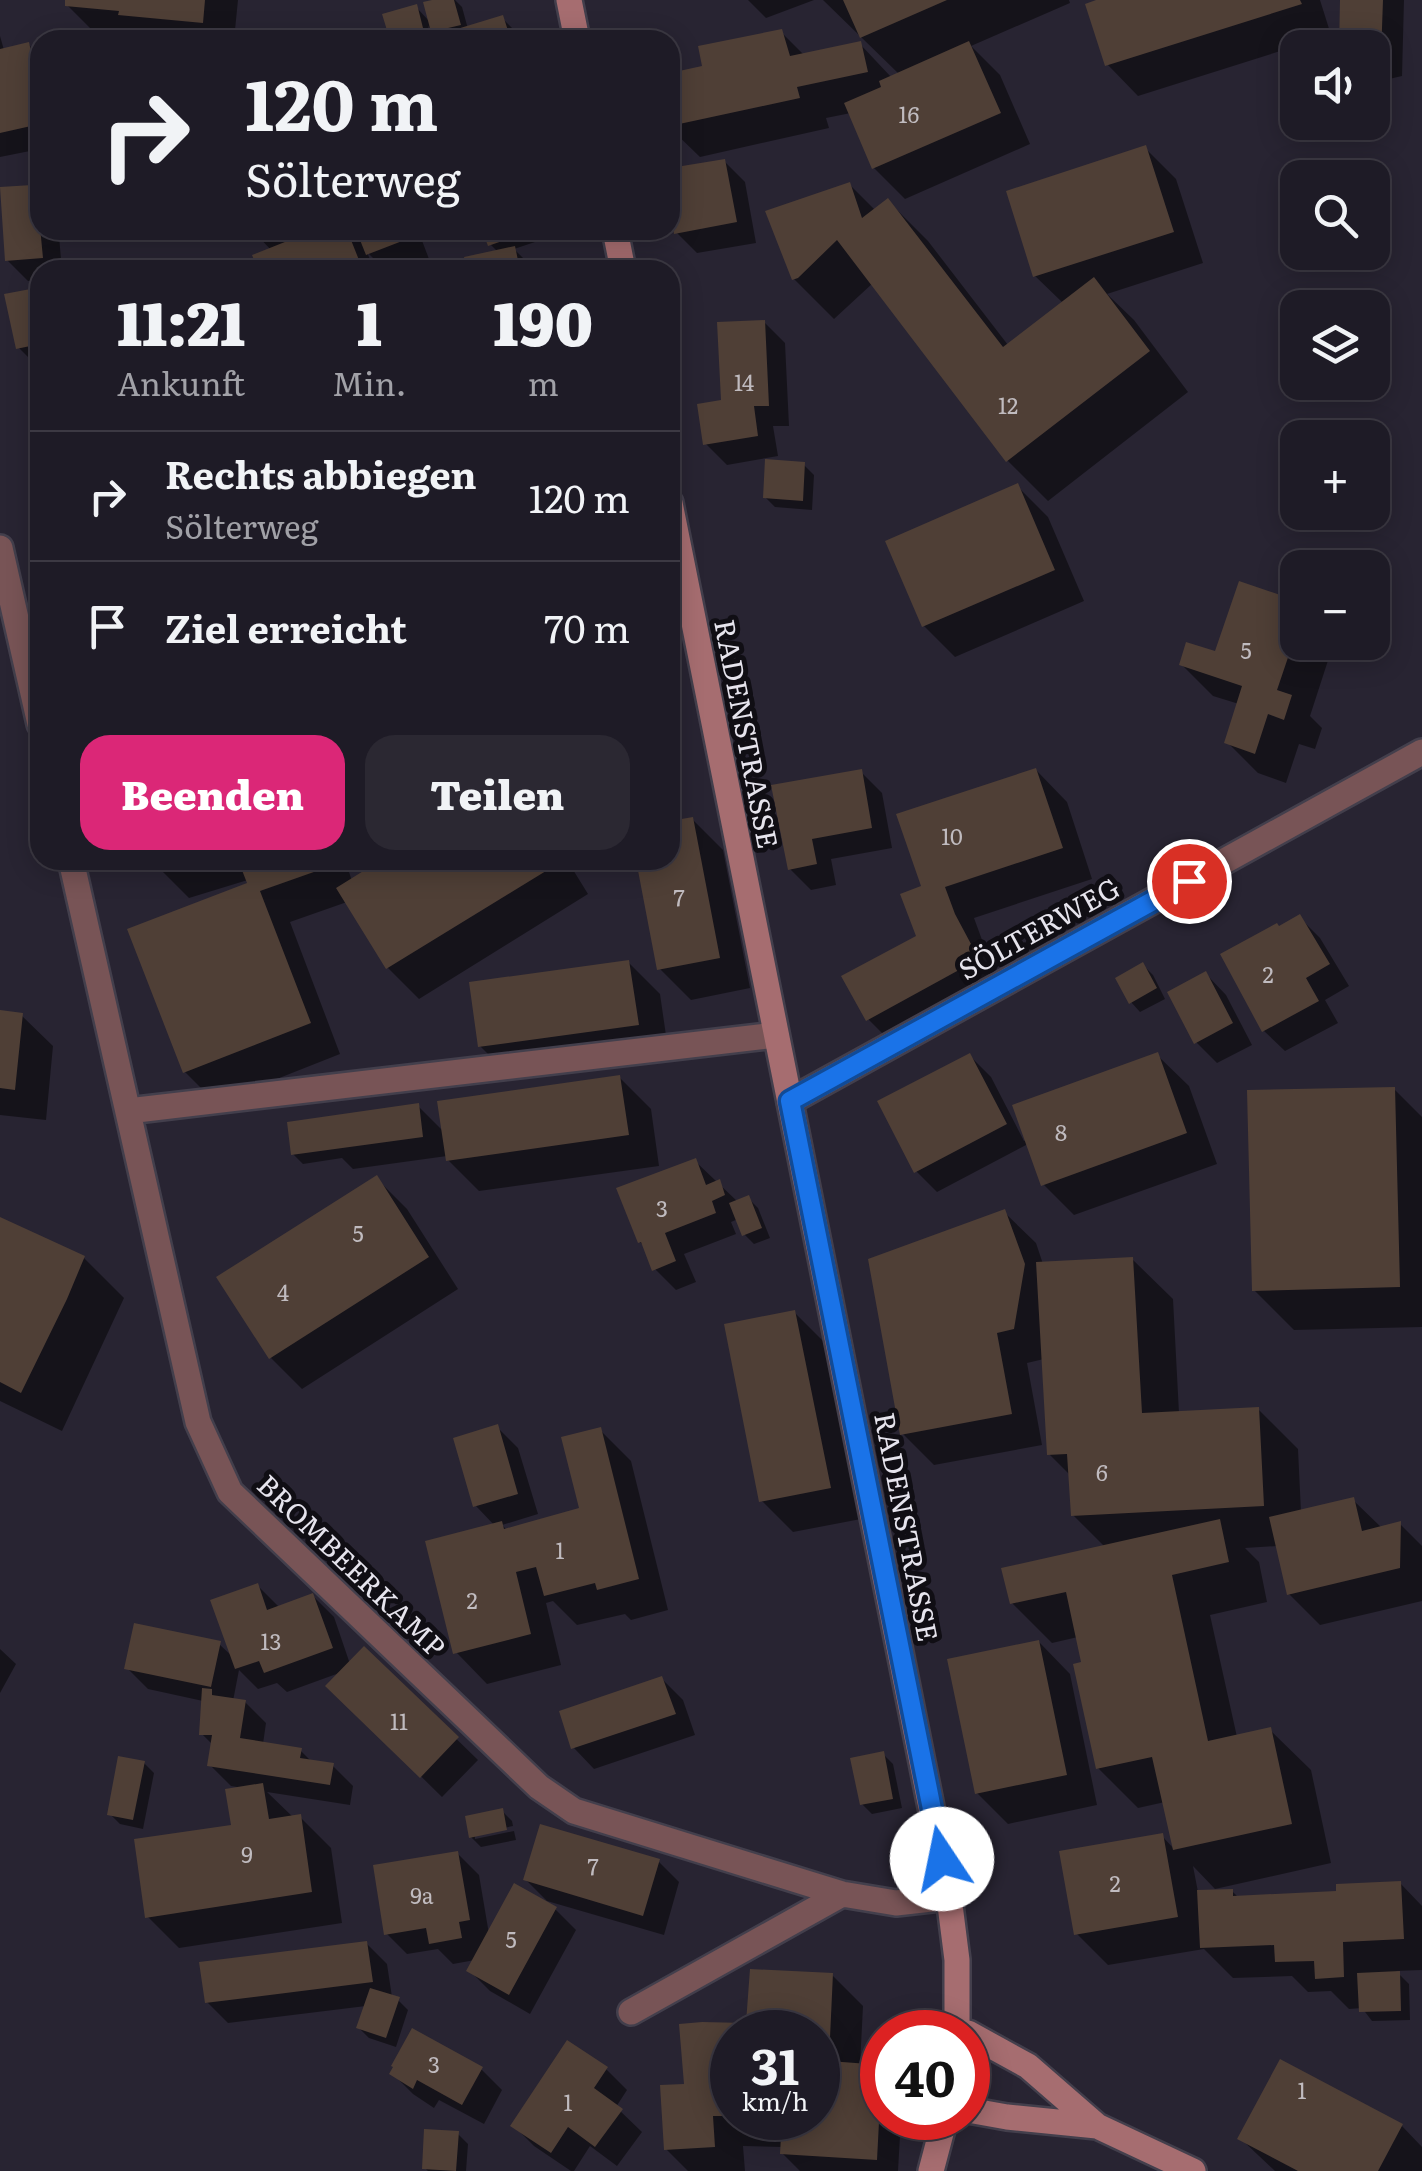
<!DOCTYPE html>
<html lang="de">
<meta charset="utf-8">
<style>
:root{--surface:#1e1b26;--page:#2b2832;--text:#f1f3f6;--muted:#a1a1a7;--line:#3c3943;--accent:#db2777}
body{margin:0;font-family:Literata,serif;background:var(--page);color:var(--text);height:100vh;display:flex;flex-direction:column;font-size:38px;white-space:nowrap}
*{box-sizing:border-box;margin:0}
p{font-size:32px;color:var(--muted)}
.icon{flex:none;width:55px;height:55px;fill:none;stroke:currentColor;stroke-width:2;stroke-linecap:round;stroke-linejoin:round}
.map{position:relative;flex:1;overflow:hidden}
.drawer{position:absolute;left:30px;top:260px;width:650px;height:610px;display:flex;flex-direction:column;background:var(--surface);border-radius:30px;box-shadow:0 5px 25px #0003,0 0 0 2px var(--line)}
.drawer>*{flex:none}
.hud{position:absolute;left:30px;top:30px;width:650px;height:210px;border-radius:30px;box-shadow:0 5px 25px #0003,0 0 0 2px var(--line);background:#1e1b26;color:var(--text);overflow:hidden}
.fabs{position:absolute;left:1280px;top:30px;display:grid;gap:20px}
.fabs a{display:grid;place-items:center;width:110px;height:110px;border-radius:20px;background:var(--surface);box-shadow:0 5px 25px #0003,0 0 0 2px var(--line);font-size:50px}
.speed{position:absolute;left:710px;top:2010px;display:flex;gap:20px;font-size:50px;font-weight:700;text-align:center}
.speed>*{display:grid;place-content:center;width:130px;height:130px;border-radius:50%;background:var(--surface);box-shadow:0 5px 25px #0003,0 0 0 2px var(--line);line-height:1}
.speed small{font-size:25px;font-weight:400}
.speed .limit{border:15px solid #d22;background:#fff;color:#111}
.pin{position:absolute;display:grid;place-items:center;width:85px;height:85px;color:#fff;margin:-42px;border:5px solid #fff;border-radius:50%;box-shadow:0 2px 10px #0007}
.me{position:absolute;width:110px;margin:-55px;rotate:349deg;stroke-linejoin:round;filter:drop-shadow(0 0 8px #0008)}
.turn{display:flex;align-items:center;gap:35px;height:210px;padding:0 50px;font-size:45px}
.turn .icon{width:130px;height:130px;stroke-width:2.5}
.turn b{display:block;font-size:70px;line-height:85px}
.eta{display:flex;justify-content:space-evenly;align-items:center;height:170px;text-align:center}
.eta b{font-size:60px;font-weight:800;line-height:70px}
.primary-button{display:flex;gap:20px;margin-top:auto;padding:20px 50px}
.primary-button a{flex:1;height:115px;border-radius:30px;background:var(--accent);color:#fff;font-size:40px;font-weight:800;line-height:115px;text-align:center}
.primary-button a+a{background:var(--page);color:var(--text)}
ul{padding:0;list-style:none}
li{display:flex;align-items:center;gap:30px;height:130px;padding:0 50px;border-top:2px solid var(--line)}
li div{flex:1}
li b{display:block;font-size:38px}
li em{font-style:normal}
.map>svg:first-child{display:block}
.shadow{fill:#0007;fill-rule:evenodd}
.building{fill:#4f3f36}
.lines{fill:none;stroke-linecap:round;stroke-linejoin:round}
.street-casing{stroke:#433f4c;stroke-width:30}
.secondary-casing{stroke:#433f4c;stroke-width:30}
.street{stroke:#785456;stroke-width:25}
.secondary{stroke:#a66d70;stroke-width:25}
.route-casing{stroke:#114b97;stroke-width:25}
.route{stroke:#1a73e8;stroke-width:18}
.labels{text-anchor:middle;stroke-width:10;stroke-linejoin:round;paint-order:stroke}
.number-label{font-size:22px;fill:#c0bbbf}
.street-label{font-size:28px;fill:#e6e4ed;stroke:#100e14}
</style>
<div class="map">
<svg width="1422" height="2171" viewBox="0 0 1422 2171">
<rect width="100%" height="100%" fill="#282432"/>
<!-- shadow -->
<path class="shadow" d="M68 0H238L234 40H139L98 36 67 5Z
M442 0H455L462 7 468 29 502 18 524 40H437L439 37 428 26 432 40H392L416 7 430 22Z
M748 0H814L766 18Z
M823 0H1069L1070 3 971 46 1000 75 1030 144 905 199 874 168 851 113 826 118 829 128 700 157 670 128V76L705 68 781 32 805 56 860 44 892 78 900 75Z
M1104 0H1320L1331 35 1138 96 1107 64Z
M1342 0H1404L1402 76 1372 83V48Z
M0 36 4 50 29 45 40 56V149L0 157Z
M1145 148 1176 179 1203 263 1107 294 1134 320 1188 392 1048 501 1008 461 873 283 834 319 794 279 850 185 876 211 888 201 928 241 1008 345 1063 303 1035 276Z
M724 161 745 182 756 243 697 253 676 232 670 197V171Z
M40 177V230H80V234L59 236 62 270H40V280L28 281 7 260 34 187V178Z
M252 230H295L299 239 322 230H418L429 259 402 270H385L367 252 374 270H261L271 250Z
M491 230H530L535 242 514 249 535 270H470L498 252 490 244Z
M36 290 40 295 39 368 18 347Z
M764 322 785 343 789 426H773L778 456 727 465 706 444 723 402Z
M804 465 814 475 812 510 775 507 765 497Z
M1017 486 1048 517 1084 601 955 657 924 626Z
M1298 604V642H1334L1310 716 1322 728 1315 749 1299 744 1286 783 1258 773 1227 742 1239 704 1213 696 1182 665 1217 655Z
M1036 770 1067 802 1092 879 974 918 985 948 1008 991 899 1050 868 1019 919 937 924 888Z
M861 772 882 793 892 848 831 859 836 885 811 890 790 869 774 787Z
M692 819 723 850 750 988 691 1000 660 969 639 860H670V823Z
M151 860H345L352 881 386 860H567L588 894 419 999 388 968 347 902 290 922 340 1054 216 1103 185 1072 253 883 251 879 189 898Z
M1299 917 1320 938 1349 986 1325 1000 1338 1023 1285 1051 1264 1031Z
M628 962 660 994 669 1056 511 1077 480 1046Z
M1143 965 1153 975 1165 999 1140 1012 1131 1002Z
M1206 974 1226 995 1252 1045 1217 1063 1196 1042Z
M0 1013 21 1015 53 1046 46 1120 0 1115Z
M1157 1055 1189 1086 1217 1164 1074 1215 1043 1184 1028 1144 937 1192 916 1171 970 1056 991 1077 1024 1141Z
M620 1078 651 1109 659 1166 479 1191 448 1160 447 1156 353 1169 342 1158 303 1164 293 1154 418 1106 444 1132Z
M1394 1089 1422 1117V1327L1294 1330 1254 1290Z
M695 1161 738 1202 748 1198 758 1208 770 1238 754 1244 744 1234 738 1219 731 1222 736 1234 684 1254 696 1282 676 1290 655 1269 646 1248 640 1242Z
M376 1178 407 1209 458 1289 302 1389 271 1358Z
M1004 1212 1036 1243 1043 1264 1132 1259 1173 1299 1179 1413 1258 1409 1298 1449 1301 1512 1353 1500 1382 1528 1400 1524 1422 1546V1601L1320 1625 1289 1594 1278 1546 1245 1548 1259 1562 1267 1602 1210 1615 1237 1737 1270 1730 1311 1770 1331 1863 1215 1889 1193 1866 1198 1892 1232 1891 1239 1898 1339 1893 1400 1883 1422 1906V1970L1396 1971 1409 1984 1410 2020 1372 2021 1362 2008 1349 2009 1331 1991 1308 1992 1292 1976 1233 1978 1204 1949 1108 1965 1077 1934 1162 1836 1175 1850 1165 1802 1138 1808 1098 1768 1084 1664 1078 1637 1052 1643 1012 1603 1105 1547 1073 1515 1071 1476 1049 1454 1044 1359 1027 1363 1042 1445 934 1465 903 1434Z
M0 1219 84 1258 124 1298 62 1431 0 1401Z
M795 1313 826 1344 861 1519 793 1532 762 1501Z
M497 1427 518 1448 538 1514 502 1525 508 1531 582 1510 600 1430 631 1461 668 1610 631 1620 625 1614 577 1625 553 1601 546 1603 561 1665 487 1684 456 1652 495 1526 476 1506Z
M258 1586 280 1608 313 1596 334 1617 350 1664 364 1649 478 1760 442 1797 329 1686 342 1672 287 1692 277 1683 258 1689 239 1670 233 1701 245 1702 266 1723 263 1744 300 1750 312 1762 332 1765 353 1786 350 1805 267 1792 294 1818 300 1817 331 1848 342 1923 179 1948 148 1917 234 1827 243 1788 231 1786 210 1765 213 1745 202 1734 203 1701 148 1689 127 1668 219 1644 233 1657Z
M1039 1642 1070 1674 1097 1805 1008 1824 977 1793Z
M0 1649 16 1664 0 1693Z
M662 1679 683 1700 695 1735 594 1769 574 1748Z
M883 1754 893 1764 902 1808 872 1814 862 1804Z
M144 1763 154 1773 143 1829 120 1824 110 1814Z
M502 1811 512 1821 513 1826 475 1834V1839L514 1831 516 1840 481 1847 471 1837Z
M458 1854 479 1875 489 1934 555 1909 576 1930 530 2014 490 1991 469 1970 475 1960 453 1964 438 1949 407 1954 386 1933Z
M658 1861 679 1882 664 1935 547 1901 526 1880Z
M366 1943 387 1964 392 1997 398 2000 408 2010 396 2047 369 2038 359 2028 366 2006 228 2023 207 2002Z
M832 1975 863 2006 860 2066 882 2068V2118H901L898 2171H800L782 2153V2147L743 2146 745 2171H688L666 2149 687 2086 682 2026H749ZM732 2032H818V2066L831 2067 830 2084H818V2118H732Z
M481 2069 502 2090 484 2124 439 2100 434 2108 413 2094 392 2073Z
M606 2069 627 2090 616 2107 642 2132 617 2166 590 2146 574 2171H571L534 2146 513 2125Z
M1402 2126 1422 2147V2171H1275L1240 2138Z
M458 2134 468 2144 466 2171H428L425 2168Z"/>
<!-- building -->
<path class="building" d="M65 0H205L203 23 118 15 119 11 65 6Z
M432 0H454L461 25 431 32 423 2Z
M843 0H947L860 38Z
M1096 0H1300L1302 4 1105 66 1085 4Z
M1340 0H1383L1381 56 1372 58V48H1339Z
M417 4 425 36 409 40H390L382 14Z
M503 15 511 40H435L434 36Z
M782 29 790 56 861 41 868 72 797 87 800 98 670 126V73L702 66 698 46Z
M969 41 1001 113 872 169 844 103 881 87 879 81Z
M29 42 40 94V124L0 133V49Z
M1146 145 1174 232 1033 277 1006 191Z
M725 159 737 222 674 234 670 211V168Z
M40 175 39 216 43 258 5 261 0 187 32 185 31 176Z
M850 182 862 218 888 198 1003 347 1094 277 1150 351 1006 462 837 240 798 278 792 280 765 211Z
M315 230H347L361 265 348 270H258L252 255Z
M356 230H407L410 238 366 255Z
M482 230H530V231L488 246Z
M515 246 520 270H467L464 257Z
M136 258 141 270H116L115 267Z
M36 288 38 293H40V344L16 349 4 294Z
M765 320 769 406H754L758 436 703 445 697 404 721 400 717 322Z
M40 389V417L38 418 32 391Z
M765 459 805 462 803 501 763 498Z
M1018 483 1055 570 922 627 885 541Z
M1239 581 1298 601V628L1277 690 1292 695 1284 720 1268 714 1255 754 1224 743 1242 686 1179 665 1186 642 1215 651Z
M1036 768 1063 848 945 887 955 914 979 959 866 1021 841 976 916 936 900 894 921 886 896 814Z
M862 769 872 828 812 839 817 864 788 870 771 785Z
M693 817 720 958 657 970 636 860H670V821Z
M238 860H326L328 867 260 891 311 1023 183 1073 127 929 247 883Z
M381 860H557L559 863 386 969 336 888Z
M1300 914 1330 964 1306 978 1319 1001 1262 1032 1220 954 1277 923 1279 926Z
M629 960 639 1025 478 1047 469 982Z
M1143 962 1157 988 1129 1004 1115 978Z
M1206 971 1233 1023 1194 1044 1167 992Z
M0 1010 23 1013 15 1090 0 1088Z
M1158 1052 1187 1133 1041 1186 1012 1105Z
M970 1053 1007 1124 914 1173 877 1101Z
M620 1075 629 1135 446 1161 437 1101Z
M1395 1087 1400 1287 1252 1291 1247 1090Z
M419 1103 423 1137 291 1155 287 1122Z
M696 1158 706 1185 720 1179 725 1195 712 1201 716 1213 665 1233 676 1261 652 1271 641 1242 638 1243 616 1188Z
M377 1175 429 1257 269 1359 216 1277Z
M749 1195 762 1228 742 1236 729 1203Z
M1005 1209 1025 1264 1014 1329 997 1333 1012 1414 900 1435 868 1259Z
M0 1217 85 1256 67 1299 21 1393 0 1382Z
M1133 1257 1142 1413 1259 1407 1264 1506 1071 1516 1067 1454 1047 1455 1036 1262Z
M795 1310 831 1488 759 1502 724 1324Z
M498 1424 518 1494 473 1507 453 1438Z
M601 1427 639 1579 597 1590 595 1583 544 1596 536 1567 516 1572 531 1634 453 1654 425 1541 502 1521 504 1529 579 1508 561 1437Z
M1354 1497 1362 1531 1401 1521 1400 1568 1287 1595 1269 1517Z
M1220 1519 1229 1562 1172 1575 1208 1741 1271 1727 1292 1824 1173 1850 1152 1757 1096 1769 1073 1664 1081 1662 1066 1592 1010 1604 1001 1568Z
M258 1583 267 1610 313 1593 333 1648 264 1673 259 1661 235 1669 210 1600Z
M134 1623 221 1641 211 1687 124 1669Z
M1039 1640 1067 1775 975 1794 947 1659Z
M364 1646 459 1737 420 1778 325 1686Z
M662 1676 676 1714 571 1749 559 1711Z
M202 1688 212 1689V1695L246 1700 240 1738 302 1748 300 1758 334 1763 330 1785 207 1766 212 1735H199Z
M884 1751 893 1799 860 1805 850 1758Z
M118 1756 145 1761 133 1820 107 1815Z
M263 1783 269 1819 301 1814 312 1892 145 1918 134 1839 231 1825 225 1789Z
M503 1808 507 1830 469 1838 465 1816Z
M540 1824 660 1859 643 1916 523 1880Z
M1163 1833 1178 1917 1074 1935 1059 1851Z
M458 1851 470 1920 459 1922 462 1938 429 1944 426 1928 384 1935 373 1865Z
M1401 1881 1404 1939 1343 1942 1344 1977 1315 1979 1314 1961 1275 1962 1274 1945 1200 1948 1197 1890 1233 1889V1896L1336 1891V1884Z
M514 1883 557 1907 509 1995 466 1971Z
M367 1941 373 1982 205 2003 199 1962Z
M750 1969 833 1973 830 2038H818V2032H732V2116H713L715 2147 664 2150 660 2085 684 2084 679 2024 702 2022 746 2023Z
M1400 1971 1401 2011 1359 2012 1357 1973Z
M370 1988 400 1997 386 2038 356 2028Z
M412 2028 483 2067 462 2105 417 2080 413 2089 389 2074 393 2067 391 2066Z
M567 2040 608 2067 594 2088 623 2109 595 2147 568 2127 551 2153 510 2126Z
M1280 2059 1403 2124 1378 2171H1298L1237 2139Z
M829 2061 882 2065 877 2160 780 2154 782 2118H818V2081L828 2082Z
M424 2129 459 2131 456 2171 422 2169Z"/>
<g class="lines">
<!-- street casing -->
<g class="street-casing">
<path id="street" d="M0 548 40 724
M71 860 198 1422 230 1492 539 1787 574 1811 842 1894 896 1903 949 1897
M790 1101 1422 752
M128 1111 776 1035
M631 2012 842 1894"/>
</g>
<!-- secondary casing -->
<g class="secondary-casing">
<path id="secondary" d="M569 0 577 40
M615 230 623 270
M670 503 949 1897 957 1960V2032
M968 2033 1028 2066 1097 2126 1193 2171
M968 2110 1007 2117 1097 2126
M931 2171 945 2118"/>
</g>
<!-- street -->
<use href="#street" class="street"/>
<!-- secondary -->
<use href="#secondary" class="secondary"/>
</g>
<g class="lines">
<!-- route casing -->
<g class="route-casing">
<path id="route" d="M942 1859 790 1101 1189 881"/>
</g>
<!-- route -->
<use href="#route" class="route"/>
</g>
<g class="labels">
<!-- number labels -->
<g class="number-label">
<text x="909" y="123">16</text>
<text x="744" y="391">14</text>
<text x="1008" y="414">12</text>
<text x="1246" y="659">5</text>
<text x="952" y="845">10</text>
<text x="679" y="906">7</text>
<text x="1268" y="983">2</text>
<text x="1061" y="1141">8</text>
<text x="662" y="1217">3</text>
<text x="358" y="1242">5</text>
<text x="283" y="1301">4</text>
<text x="1102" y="1481">6</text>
<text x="560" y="1559">1</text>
<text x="472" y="1609">2</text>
<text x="271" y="1650">13</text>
<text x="399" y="1730">11</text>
<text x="247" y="1863">9</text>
<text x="593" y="1875">7</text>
<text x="1115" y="1892">2</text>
<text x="422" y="1904">9a</text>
<text x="511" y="1948">5</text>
<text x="434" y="2073">3</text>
<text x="1302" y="2099">1</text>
<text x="568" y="2111">1</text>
</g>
<!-- street labels -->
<g class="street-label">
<text transform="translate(746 734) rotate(79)" y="10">RADENSTRASSE</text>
<text transform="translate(1039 929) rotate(-29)" y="10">SÖLTERWEG</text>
<text transform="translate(906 1527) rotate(79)" y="10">RADENSTRASSE</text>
<text transform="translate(351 1566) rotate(44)" y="10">BROMBEERKAMP</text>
</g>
</g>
</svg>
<div class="fabs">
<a><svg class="icon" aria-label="sound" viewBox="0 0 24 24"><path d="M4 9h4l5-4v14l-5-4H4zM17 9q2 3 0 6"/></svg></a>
<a><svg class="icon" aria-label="search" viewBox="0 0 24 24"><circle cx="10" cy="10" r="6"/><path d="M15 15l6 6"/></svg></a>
<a><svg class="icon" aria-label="layers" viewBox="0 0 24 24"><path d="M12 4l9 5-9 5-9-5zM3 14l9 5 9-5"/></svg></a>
<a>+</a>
<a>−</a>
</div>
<div class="speed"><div>31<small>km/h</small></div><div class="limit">40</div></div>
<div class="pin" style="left:1189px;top:881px;background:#d93025"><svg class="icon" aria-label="arrive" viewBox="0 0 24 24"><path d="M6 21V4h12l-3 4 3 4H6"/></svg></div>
<svg class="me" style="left:942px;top:1859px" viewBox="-20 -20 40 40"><circle r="19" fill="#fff"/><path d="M0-13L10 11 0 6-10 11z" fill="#1a73e8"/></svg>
<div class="hud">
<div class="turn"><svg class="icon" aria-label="right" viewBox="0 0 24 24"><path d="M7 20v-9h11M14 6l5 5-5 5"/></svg><div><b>120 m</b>Sölterweg</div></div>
</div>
<section class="drawer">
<div class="eta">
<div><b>11:21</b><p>Ankunft</p></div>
<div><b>1</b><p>Min.</p></div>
<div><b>190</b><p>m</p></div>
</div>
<ul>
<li><svg class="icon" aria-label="right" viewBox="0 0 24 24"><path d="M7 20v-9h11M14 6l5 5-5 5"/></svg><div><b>Rechts abbiegen</b><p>Sölterweg</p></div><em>120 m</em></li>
<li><svg class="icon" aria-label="arrive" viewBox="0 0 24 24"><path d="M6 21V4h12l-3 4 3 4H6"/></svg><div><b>Ziel erreicht</b></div><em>70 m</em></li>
</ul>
<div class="primary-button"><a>Beenden</a><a>Teilen</a></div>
</section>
</div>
